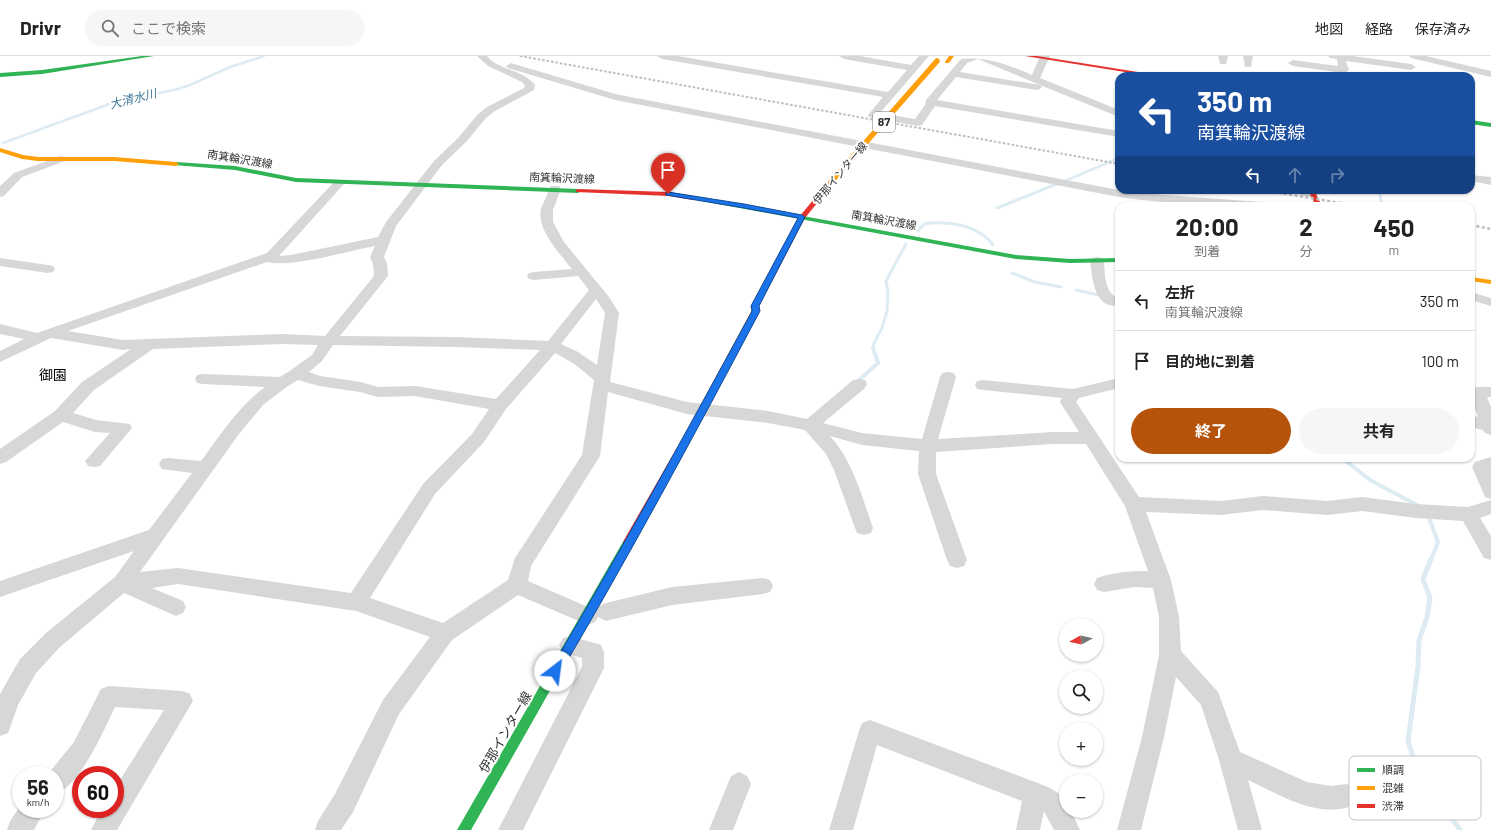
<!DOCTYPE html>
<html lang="ja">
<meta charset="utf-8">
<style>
:root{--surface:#fff;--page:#f6f6f6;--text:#222;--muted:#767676;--line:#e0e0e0;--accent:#b45309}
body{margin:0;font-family:Barlow,"Noto Sans JP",sans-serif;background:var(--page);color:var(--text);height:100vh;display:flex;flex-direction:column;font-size:15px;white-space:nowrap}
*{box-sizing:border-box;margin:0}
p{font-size:13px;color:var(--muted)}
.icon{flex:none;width:22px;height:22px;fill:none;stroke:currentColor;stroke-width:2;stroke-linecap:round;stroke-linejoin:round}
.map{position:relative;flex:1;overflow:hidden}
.panel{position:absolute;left:1115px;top:146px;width:360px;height:260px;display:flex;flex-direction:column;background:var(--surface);border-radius:12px;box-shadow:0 1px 3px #0004}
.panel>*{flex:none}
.banner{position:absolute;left:1115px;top:16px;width:360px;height:122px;border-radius:12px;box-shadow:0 1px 3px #0004;background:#1a4fa0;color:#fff;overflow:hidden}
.needle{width:26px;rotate:262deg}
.tools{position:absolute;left:1059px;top:562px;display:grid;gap:8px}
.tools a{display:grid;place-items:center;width:44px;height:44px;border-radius:50%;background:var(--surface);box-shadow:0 1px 3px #0004;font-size:20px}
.speed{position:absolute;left:12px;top:710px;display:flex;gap:8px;font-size:20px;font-weight:700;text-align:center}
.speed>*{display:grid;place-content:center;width:52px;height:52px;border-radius:50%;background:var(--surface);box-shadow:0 1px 3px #0004;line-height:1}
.speed small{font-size:10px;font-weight:400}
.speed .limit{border:6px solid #d22;background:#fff;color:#111}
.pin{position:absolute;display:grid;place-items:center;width:34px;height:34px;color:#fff;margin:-41px -17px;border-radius:50% 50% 50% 0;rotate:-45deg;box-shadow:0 0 4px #0007}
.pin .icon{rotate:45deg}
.me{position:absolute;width:44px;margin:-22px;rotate:30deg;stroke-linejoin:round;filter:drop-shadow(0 0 3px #0008)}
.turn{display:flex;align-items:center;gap:14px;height:84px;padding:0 16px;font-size:18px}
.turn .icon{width:52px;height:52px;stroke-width:2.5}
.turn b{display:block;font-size:28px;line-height:34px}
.lanes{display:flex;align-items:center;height:38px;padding:0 16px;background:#0003;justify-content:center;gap:20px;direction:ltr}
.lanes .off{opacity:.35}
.eta{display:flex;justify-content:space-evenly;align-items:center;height:68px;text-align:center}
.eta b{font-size:24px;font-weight:700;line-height:28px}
.button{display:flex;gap:8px;margin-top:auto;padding:8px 16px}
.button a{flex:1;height:46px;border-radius:24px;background:var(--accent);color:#fff;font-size:16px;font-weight:700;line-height:46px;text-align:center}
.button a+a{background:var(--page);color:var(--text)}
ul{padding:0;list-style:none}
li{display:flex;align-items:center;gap:12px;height:60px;padding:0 16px;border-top:1px solid var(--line)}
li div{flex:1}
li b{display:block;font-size:15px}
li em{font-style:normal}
header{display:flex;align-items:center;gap:24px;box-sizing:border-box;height:56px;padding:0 20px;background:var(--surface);border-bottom:1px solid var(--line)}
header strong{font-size:19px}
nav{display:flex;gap:22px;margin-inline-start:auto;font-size:14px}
.search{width:280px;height:36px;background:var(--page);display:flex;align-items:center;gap:10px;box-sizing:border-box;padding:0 14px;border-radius:22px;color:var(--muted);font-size:15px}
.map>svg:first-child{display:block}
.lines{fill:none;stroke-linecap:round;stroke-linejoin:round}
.stream-far3{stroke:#ddebf3;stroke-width:2.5}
.stream-far2{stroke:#ddebf3;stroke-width:3}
.stream-far1{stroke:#ddebf3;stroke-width:4}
.stream{stroke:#ddebf3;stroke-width:5}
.street{fill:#d7d7d7;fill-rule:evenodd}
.fast{fill:#30b455;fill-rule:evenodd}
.slow{fill:#ff9f0a;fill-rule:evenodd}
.jam{fill:#e5322d;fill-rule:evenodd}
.rail-far1{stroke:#bebebe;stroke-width:2;stroke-dasharray:2.5 2;stroke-linecap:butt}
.rail{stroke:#bebebe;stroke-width:2.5;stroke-dasharray:3 2.5;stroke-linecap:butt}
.slow-bridge{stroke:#ff9f0a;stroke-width:5.5}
.route{fill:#1a73e8;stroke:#114b97}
.labels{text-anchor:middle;stroke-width:4;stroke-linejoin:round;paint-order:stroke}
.far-street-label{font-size:11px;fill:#333;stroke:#fff}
.far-water-label{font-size:12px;font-style:italic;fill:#3f7597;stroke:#fff}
.shield{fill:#fff;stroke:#707070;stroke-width:1}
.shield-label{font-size:12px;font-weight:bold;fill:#333}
.street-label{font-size:13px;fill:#333;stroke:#fff}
.neighbourhood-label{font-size:14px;fill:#000;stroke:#fff}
.key{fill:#fff;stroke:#c2c2c2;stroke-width:1}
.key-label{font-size:11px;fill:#333}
</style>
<header>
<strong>Drivr</strong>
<div class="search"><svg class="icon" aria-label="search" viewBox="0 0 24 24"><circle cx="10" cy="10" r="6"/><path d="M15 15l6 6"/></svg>ここで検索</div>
<nav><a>地図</a><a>経路</a><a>保存済み</a></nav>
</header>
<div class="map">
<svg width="1491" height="774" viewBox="0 0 1491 774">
<rect width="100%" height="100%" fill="#fff"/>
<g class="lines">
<!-- stream-far3 -->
<path class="stream-far3" d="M3 87 112 47 174 34 190 29 230 11 264 0
M1065 125 1119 102
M1056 128 1060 127"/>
<!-- stream-far2 -->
<path class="stream-far2" d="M1379 134 1382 150
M997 152 1059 127
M918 175 924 168C946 164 979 169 993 189
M1012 217 1035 226 1061 231
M1076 234 1099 239
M873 293 874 287 882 272 887 255 888 236 886 225 906 188"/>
<!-- stream-far1 -->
<path class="stream-far1" d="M857 326 878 307 873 292
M1342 402 1370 424 1417 449
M1429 462 1438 486 1431 504"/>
<!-- stream -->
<path class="stream" d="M1431 503 1423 523 1430 542 1427 561 1419 584 1418 611 1408 685 1416 710 1460 774"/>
<!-- street -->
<path class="street" d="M477 0H487C499 15 523 13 535 29L534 34 495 55 486 62 466 86 442 109 396 170 384 201 387 208 388 220 340 280 456 281 548 285 589 234 578 220 534 224 529 223 527 220 529 217 534 216 572 213C560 198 536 173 541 153 543 147 547 140 549 133L551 130H559L561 133 553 154V166L564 186 609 241 619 257 610 326 687 346 768 355 807 363 853 324 859 323 865 324 867 328 865 332 823 367 862 377 922 383 940 321 942 317 948 316 954 317 956 321 938 383 1053 376H1079L1060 346 1062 342 983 334 977 333 975 329 977 325 983 324 1073 333 1119 322V332L1079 342 1076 346 1139 441 1221 445 1263 440 1327 445 1362 441 1416 448 1468 451 1491 444V458L1480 462 1491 480V504L1484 502 1463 465 1416 462 1362 455 1327 459 1263 454 1221 459 1146 456 1171 524 1179 561 1181 595 1218 636 1240 696 1307 726 1331 730 1346 728 1355 731 1358 740 1355 749C1318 764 1281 739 1248 724L1262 774H1238L1219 704 1201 649 1176 621 1164 681 1141 774H1117L1142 681 1159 599V561L1153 532 1134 531 1104 536 1097 534 1094 528 1097 522C1113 516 1131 515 1148 515L1125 450 1086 388H1053L936 396V418L967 504 964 510 957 512 950 510 947 504 918 418 919 395 862 389 830 380C853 405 862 441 873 472L871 477 864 479 857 477 855 472 834 414 826 398 805 374 768 367 687 358 608 336 600 400 531 510 528 525 595 554 596 555 599 550 606 547 672 531 763 522 770 524 773 530 770 536 763 538 672 549 606 565 598 561 595 566 588 569 518 539 452 584 399 658 353 756 341 774H315L318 765 335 738 383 644 430 581 356 555 178 528 152 532 183 545 186 551 183 557 176 560 124 537 60 591 36 617 18 649 8 677 0 680V638L20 603 46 577 115 521 134 495 0 541V525L149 474 192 417 162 413 159 408 162 403 168 402 201 405C220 379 239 350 265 331L203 328 197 327 195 323 197 319 203 318 280 321 291 314 312 299 318 289 283 288 153 293 94 334 73 357 96 364 130 368 132 372 100 410 94 411 88 410 85 405 110 377 95 376 63 366 6 406 0 408V393L55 355 82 326 131 293 123 294 51 282 0 306V295L24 283 0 278V268L37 277 267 197 336 124H344L346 126 344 128 279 200 291 199 378 181 386 166 434 105 458 82 478 58 487 51 524 32 525 30 522 26 488 10ZM375 190 370 201 373 208 374 220 325 280 283 278 123 284 68 275 267 206C292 212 347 195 375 190ZM596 243 605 257 597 309 578 296 561 288ZM333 289 456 291 540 294 496 343 415 330 378 331 361 326 320 320 309 316 322 305ZM555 297 573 307 594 324 582 399 515 502 508 524 443 567 370 542 435 438 484 386 506 353ZM298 324 319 330 360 336 378 341 415 340 489 353 472 378 423 428 351 537 178 512 140 516 239 378 264 348 288 330Z
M657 0H678L888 36 907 14 844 3 839 0H860L911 9 919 0H929L880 57 915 63 925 49 926 44 961 3C985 0 1010 9 1032 19L1040 0H1050L1040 22 1119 54V61L1040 29 1042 31 1040 33 1037 34 956 21 937 44 1119 75V81L935 50 922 69 918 70 869 61 868 59 883 41 662 3ZM978 3 1040 29 960 16 967 7Z
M1218 0H1228L1226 8H1220Z
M1243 0H1253L1251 11H1245Z
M1328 0H1353L1411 8 1416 11 1411 14 1346 5 1349 14 1344 17 1293 10 1288 7 1293 4 1338 10 1337 3 1330 2Z
M1409 0H1426L1491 15V21L1411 2Z
M511 7 615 38 1119 134 1152 138 1261 146 1265 147 1267 150C1217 150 1168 148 1119 141L615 44 508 12 506 10Z
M61 100 65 101 67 103 65 105 22 121 4 140 0 141V130L14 117Z
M1471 119 1491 121V129L1471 125Z
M1293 134C1301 134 1312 132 1318 138L1316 141C1309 142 1298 139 1293 134Z
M1097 201 1102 202 1104 205C1105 217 1104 231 1114 240H1119V249C1094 255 1092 220 1090 205L1092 202Z
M0 202 48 209 53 210 55 213 53 216 48 217 0 210Z
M1471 236 1491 242V250L1471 244Z
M1477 331H1491V341H1487L1491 351V379L1485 377 1483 374 1471 371V359L1478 361 1471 341V333Z
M1491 401V443L1485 441 1472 411 1475 406Z
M570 580 601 589 604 596V612L523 774H498L582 611V602L563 596 559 589 563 582Z
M109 630 182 635 190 638 193 645 117 774H91L102 753H115V732L164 654 115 651C103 676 81 728 55 739V719H47L74 686 101 633Z
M870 664 1035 726C1050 732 1066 736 1066 755H1071L1080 774H1054L1044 755 1040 774H1016L1022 745 877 689 853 774H829L859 675 862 667Z
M739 716 747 720 751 728 733 774H709L731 720Z
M21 749V753H45L34 774H7L10 765Z"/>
<!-- fast -->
<path class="fast" d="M142 0H154L42 18 0 21V17L42 14Z
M1471 64 1491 67V71L1471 68Z
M176 106 235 110 296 122 578 133 581 135 578 137 296 126 235 114 174 109 173 108Z
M693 140 1016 199 1070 203 1119 202V206L1070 207 1016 203 691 143V141Z
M628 483 632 484 633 487 632 490 471 774H457L624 484Z"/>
<!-- slow -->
<path class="slow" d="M949 0H954L949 7H945V6Z
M0 92 23 99 38 101H114L176 106 179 108 176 110 114 105H38L22 103 0 96Z
M1471 221 1491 224V228L1471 225Z
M752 254H755L759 256 692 380H686L685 378Z"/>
<!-- jam -->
<path class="jam" d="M1025 0H1037L1163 20H1150Z
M829 125 834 126 805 162 759 250 758 258H752L751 250 799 161Z
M578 133 669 136 693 140 696 142 693 144 669 140 576 136V134Z
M1308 134H1314L1322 150H1316Z
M689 375 693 378 632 490 628 491 624 490 623 487 624 484 686 376Z"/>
<!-- rail-far1 -->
<path class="rail-far1" d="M520 0 1119 108"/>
<!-- rail -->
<path class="rail" d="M1262 134 1359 150
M1471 169 1491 173"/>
<!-- slow-bridge -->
<path class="slow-bridge" d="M831 126 937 5"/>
</g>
<!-- route -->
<path class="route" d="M668 136 744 148 802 159 805 161 759 250 760 255C695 378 629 500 559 619L555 621 551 619 549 615 551 612C621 495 687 375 752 255L751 250 798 162 744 152 666 139V137Z"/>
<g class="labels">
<!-- far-street labels -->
<g class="far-street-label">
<text transform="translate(240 103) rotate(9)" y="4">南箕輪沢渡線</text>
<text transform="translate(840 117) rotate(-50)" y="4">伊那インター線</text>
<text transform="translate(562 122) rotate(2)" y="4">南箕輪沢渡線</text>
<text transform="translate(884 164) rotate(10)" y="4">南箕輪沢渡線</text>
</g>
<!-- far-water labels -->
<g class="far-water-label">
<text transform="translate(133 43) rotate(-14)" y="4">大清水川</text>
</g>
<!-- shield labels -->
<rect class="shield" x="873" y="56" width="22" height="20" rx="3"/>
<g class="shield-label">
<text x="884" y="70">87</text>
</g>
<!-- street labels -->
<g class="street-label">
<text transform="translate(505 676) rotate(-60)" y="5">伊那インター線</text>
</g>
<!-- neighbourhood labels -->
<g class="neighbourhood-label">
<text x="53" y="324">御園</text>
</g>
</g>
<!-- legend -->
<rect x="1349" y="700" width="132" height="64" rx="6" class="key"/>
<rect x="1357" y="712" width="18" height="4" fill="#30b455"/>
<rect x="1357" y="730" width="18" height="4" fill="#ff9f0a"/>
<rect x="1357" y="748" width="18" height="4" fill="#e5322d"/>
<g class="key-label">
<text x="1382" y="718">順調</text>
<text x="1382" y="736">混雑</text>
<text x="1382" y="754">渋滞</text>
</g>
</svg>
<div class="tools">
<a><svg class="needle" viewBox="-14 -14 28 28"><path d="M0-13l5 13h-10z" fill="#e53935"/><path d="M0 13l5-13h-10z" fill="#767676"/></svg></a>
<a><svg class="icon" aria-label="search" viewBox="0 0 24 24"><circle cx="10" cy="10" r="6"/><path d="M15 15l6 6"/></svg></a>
<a>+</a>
<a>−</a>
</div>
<div class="speed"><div>56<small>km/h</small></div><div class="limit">60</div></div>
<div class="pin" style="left:668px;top:138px;background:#d93025"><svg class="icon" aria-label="arrive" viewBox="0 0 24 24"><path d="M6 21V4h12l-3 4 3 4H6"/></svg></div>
<svg class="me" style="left:555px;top:615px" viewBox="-20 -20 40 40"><circle r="19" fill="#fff"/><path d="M0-13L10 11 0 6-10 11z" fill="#1a73e8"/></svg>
<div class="banner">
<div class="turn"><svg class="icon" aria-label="left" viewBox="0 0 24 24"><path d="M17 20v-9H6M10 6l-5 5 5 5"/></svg><div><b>350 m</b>南箕輪沢渡線</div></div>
<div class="lanes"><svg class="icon" aria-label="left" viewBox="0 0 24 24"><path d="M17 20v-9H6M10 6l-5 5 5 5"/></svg><svg class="icon off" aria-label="ahead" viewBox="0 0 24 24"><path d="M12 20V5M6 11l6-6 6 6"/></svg><svg class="icon off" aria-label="right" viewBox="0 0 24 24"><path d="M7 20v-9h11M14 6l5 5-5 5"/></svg></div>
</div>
<section class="panel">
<div class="eta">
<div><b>20:00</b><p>到着</p></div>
<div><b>2</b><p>分</p></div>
<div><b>450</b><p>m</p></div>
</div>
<ul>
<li><svg class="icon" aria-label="left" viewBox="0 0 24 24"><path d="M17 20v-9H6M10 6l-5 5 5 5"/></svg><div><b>左折</b><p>南箕輪沢渡線</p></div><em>350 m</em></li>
<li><svg class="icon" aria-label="arrive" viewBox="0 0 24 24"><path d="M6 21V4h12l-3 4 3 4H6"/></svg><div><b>目的地に到着</b></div><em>100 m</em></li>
</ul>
<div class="button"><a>終了</a><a>共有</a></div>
</section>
</div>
